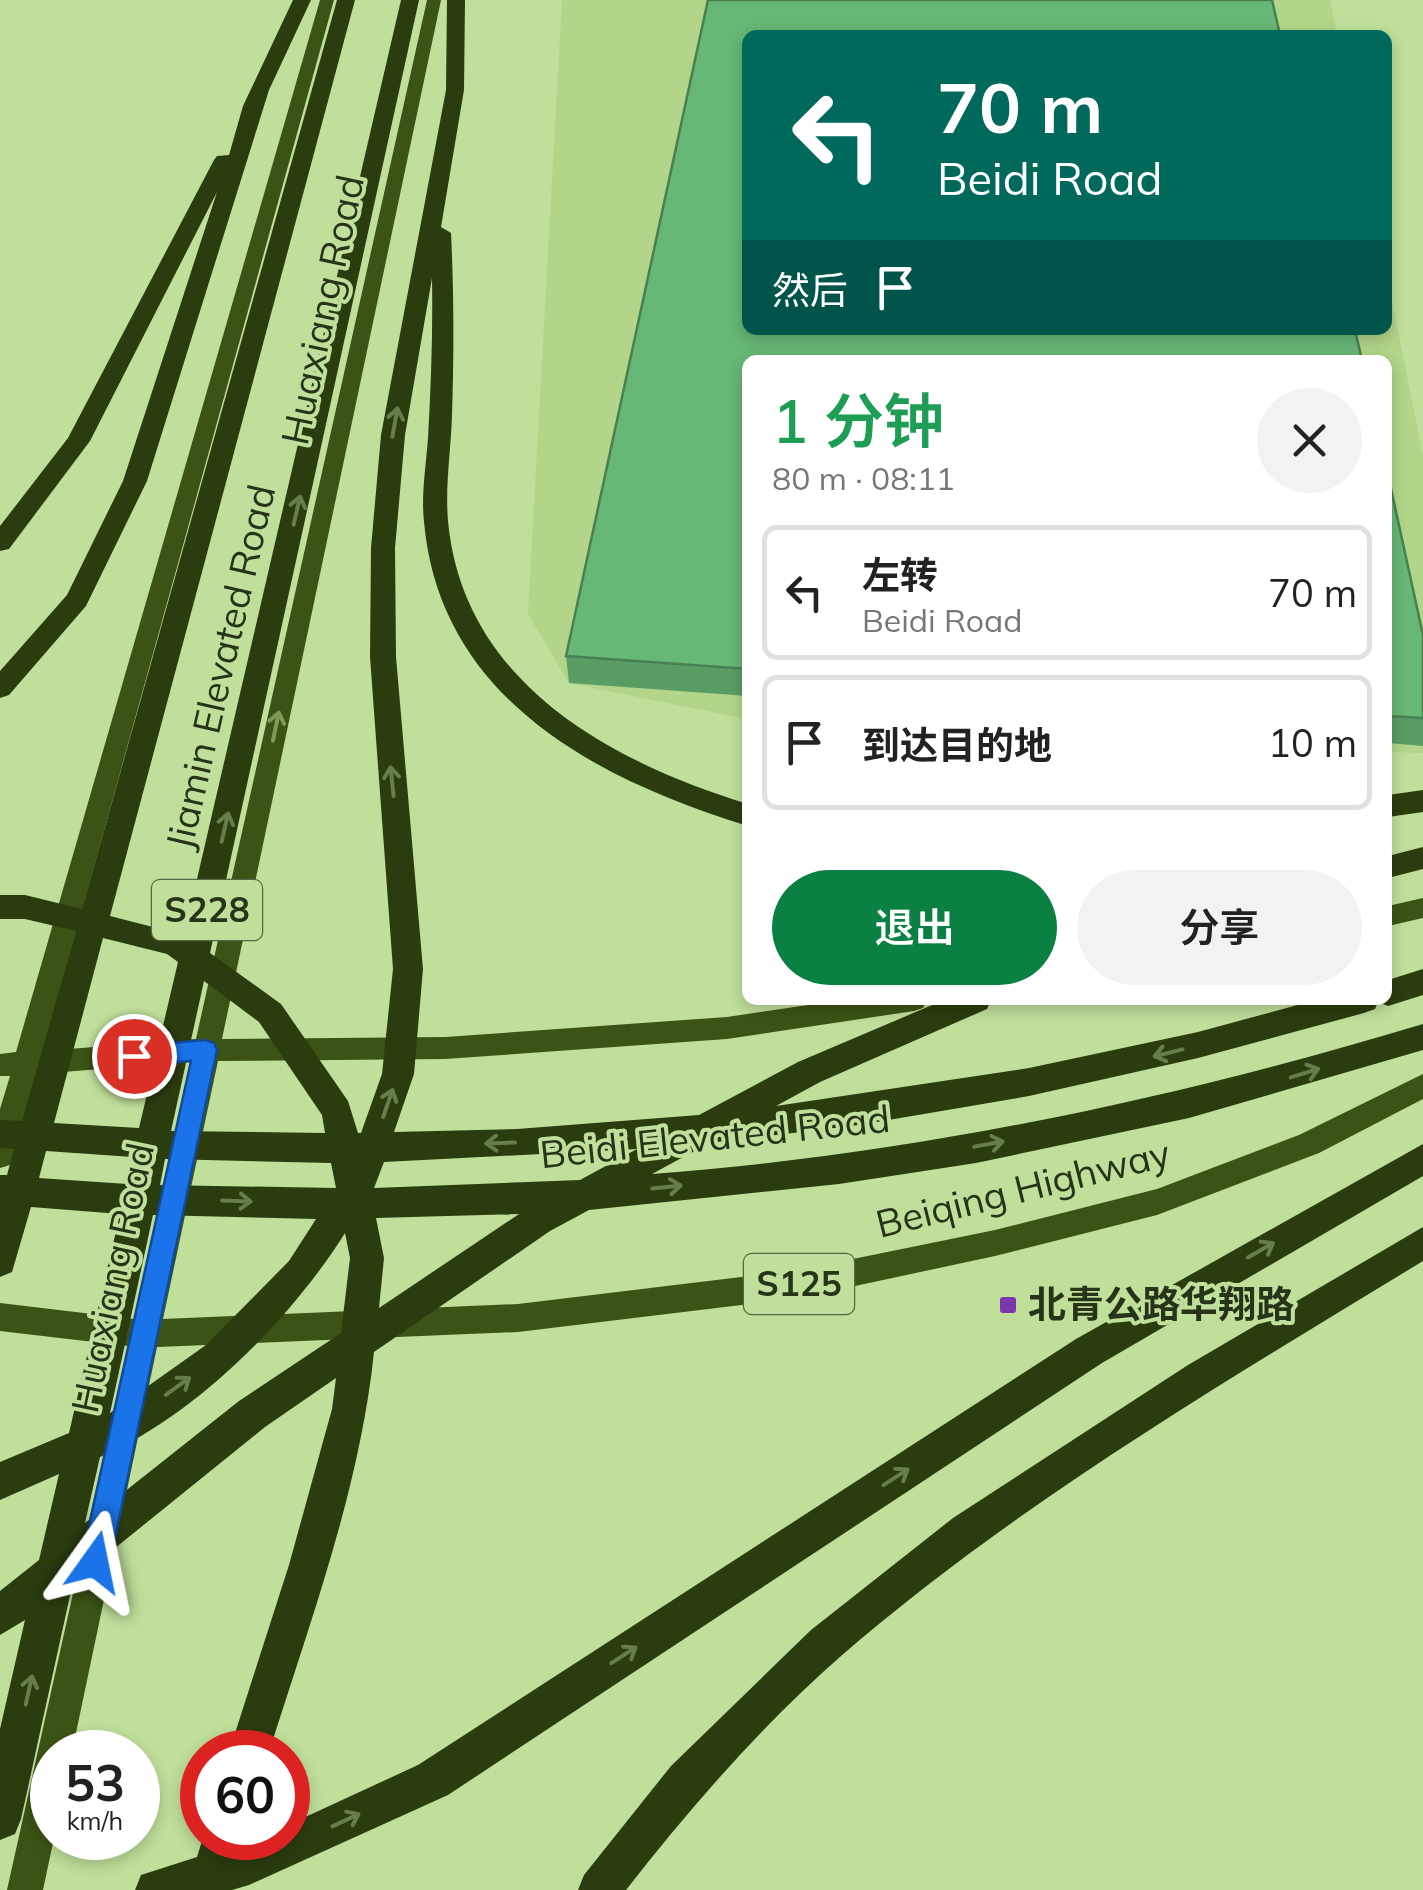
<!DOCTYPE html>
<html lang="zh">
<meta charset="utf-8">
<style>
:root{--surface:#fff;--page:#f2f2f2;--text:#222;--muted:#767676;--line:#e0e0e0;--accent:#0b8043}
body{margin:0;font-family:Mulish,"Noto Sans SC",sans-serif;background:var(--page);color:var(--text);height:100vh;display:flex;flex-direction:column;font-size:38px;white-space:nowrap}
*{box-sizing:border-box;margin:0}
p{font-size:32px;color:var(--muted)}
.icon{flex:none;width:55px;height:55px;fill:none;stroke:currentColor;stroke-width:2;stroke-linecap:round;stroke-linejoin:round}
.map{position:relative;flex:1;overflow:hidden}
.side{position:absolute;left:742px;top:355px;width:650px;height:650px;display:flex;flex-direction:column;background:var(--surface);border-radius:15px;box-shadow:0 5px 15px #0003}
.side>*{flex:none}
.banner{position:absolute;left:742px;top:30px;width:650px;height:305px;border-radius:15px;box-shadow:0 5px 15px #0003;background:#00695c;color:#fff;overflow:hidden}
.speed{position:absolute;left:30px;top:1730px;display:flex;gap:20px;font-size:50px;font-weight:700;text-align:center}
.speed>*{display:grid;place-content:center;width:130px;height:130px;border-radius:50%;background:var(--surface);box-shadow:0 5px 15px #0003;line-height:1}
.speed small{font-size:25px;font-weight:400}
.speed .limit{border:15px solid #d22;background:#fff;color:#111}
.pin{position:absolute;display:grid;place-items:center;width:85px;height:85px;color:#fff;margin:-42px;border:5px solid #fff;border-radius:50%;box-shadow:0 2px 10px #0007}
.me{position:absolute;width:110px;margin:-55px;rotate:12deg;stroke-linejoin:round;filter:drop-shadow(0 0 8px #0008)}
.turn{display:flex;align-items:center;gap:35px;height:210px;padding:0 30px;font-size:45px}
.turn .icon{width:130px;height:130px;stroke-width:2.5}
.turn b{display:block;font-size:70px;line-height:85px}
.then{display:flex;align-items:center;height:95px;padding:0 30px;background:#0003;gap:20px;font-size:38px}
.round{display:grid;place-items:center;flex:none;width:105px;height:105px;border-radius:52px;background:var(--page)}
.headline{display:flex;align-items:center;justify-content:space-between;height:170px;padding:0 30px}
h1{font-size:60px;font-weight:600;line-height:75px;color:#1e9e55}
.primary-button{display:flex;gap:20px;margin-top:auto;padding:20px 30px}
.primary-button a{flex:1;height:115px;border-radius:60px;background:var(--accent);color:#fff;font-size:40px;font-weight:600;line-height:115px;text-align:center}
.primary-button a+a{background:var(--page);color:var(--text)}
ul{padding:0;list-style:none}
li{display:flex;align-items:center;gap:30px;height:135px;margin:0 20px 15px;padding:0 10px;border:5px solid var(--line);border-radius:15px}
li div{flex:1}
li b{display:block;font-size:38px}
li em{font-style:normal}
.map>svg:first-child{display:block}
.built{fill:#b2d589}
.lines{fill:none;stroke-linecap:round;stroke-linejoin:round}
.primary{fill:#3b5415;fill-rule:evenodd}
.highway{fill:#2b3d0f;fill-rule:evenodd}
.wall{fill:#599d65}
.building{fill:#67b776;stroke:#488053;stroke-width:2.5}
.oneway{stroke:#667e47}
.oneway2{stroke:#7d9a58}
.route{fill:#1a73e8;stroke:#114b97;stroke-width:2.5}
.poi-dot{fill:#7c37ab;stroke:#bfdf9a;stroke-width:4}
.labels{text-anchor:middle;stroke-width:8;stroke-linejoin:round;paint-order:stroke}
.shield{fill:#bfdf9a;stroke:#556740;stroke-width:2.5}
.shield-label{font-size:35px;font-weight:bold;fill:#283419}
.street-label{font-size:38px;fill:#283419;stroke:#bfdf9a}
.poi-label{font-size:38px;font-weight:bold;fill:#283419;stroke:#bfdf9a;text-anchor:start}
</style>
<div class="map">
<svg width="1423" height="1890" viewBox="0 0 1423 1890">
<rect width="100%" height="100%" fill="#bfdf9a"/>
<!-- built -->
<path class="built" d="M562 0H1330L1337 35H748V330H1388V282L1423 456V753L1388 752V360H748L747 719 569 683 528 614Z"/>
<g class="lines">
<!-- primary -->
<path class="primary" d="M320 0H334L43 1051 196 1039 427 0H441L222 1039 445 1037 727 1017 842 1000H927L923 1008 914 1011 727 1039 445 1059 218 1061 163 1319 518 1304 799 1270 995 1230 1157 1189 1299 1135 1423 1074V1099L1319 1153 1157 1215 995 1256 799 1298 518 1332 157 1347 72 1752H52L54 1838 43 1890H7L128 1346 0 1331V1303L134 1319 191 1062 37 1074 14 1156 10 1165 0 1168V1109L10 1076H0V1054L16 1052Z
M1423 898V918L1388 926V906Z"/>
<!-- highway -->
<path class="highway" d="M293 0H311L269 90 147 481 86 606 9 695 0 698V671L67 595 123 481 217 192 90 441 9 549 0 551V526L68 438 214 160 217 156 229 155 243 106Z
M337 0H355L110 916 184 935 401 0H419L210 953 281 1004 348 1101 358 1133H361L382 1074 393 969 370 657 371 548 381 435 446 90 447 0H465L464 90 441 227 451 233C454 294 454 354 452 415 451 450 445 486 448 521 463 682 608 761 748 804V826C596 779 440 699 424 522 421 495 426 466 428 438 431 385 433 331 432 278L405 435 395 548 396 657 423 969 414 1074 394 1132 517 1129 699 1115 798 1062 944 1000H991L987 1009 820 1082 776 1106 1029 1068 1198 1032 1316 1000H1388V980L1423 969V995L1388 1006 1378 1002 1375 1009 1364 1013 1198 1058 1029 1096 859 1125 709 1143 652 1174C915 1154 1171 1100 1423 1024V1050L1189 1118 976 1163 839 1184 589 1210 550 1231 374 1352C360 1488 310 1622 269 1752H229L289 1565 332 1409 336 1378 265 1427 73 1582 21 1819 15 1834 0 1840V1729L25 1620 0 1635V1591L39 1560 59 1474 0 1500V1462L69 1433 120 1214 31 1207 12 1272 0 1277V1175H7L14 1149 0 1148V1120L22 1121 76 931 25 919H0V895H25L82 909ZM103 938 167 954 178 962 139 1128 54 1123ZM204 981 259 1022 322 1115 325 1133 171 1131ZM637 1149 580 1180 374 1188 384 1162ZM46 1151 133 1157 127 1184 39 1178ZM165 1159 331 1163 336 1188 160 1185ZM519 1214 379 1308 384 1258 376 1218ZM153 1215 316 1219 289 1261 206 1345 110 1413ZM345 1233 350 1258 341 1333 239 1401 85 1523 100 1457C195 1416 291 1319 345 1233Z
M1423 790V812L1388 817V795Z
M1423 847V869L1388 878V856Z
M1423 1144V1176L1102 1363 448 1795 249 1885 232 1890H135L141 1875 197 1857 203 1838H245L243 1845 260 1838H288V1825L418 1765 1076 1339Z
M1423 1227V1261C1223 1383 1018 1503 841 1656 761 1726 691 1807 626 1890H578L584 1875 671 1766 811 1630 953 1518 1188 1365Z"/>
</g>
<!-- wall -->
<path class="wall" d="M748 360V696L569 683 566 656Z
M1388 475 1423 635V746L1388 743Z"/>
<!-- building -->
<path class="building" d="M708 0H1272L1280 35H748V330H1355L1362 360H748V669L566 656Z
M1388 475 1423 635V718L1388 716Z"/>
<!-- one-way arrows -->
<defs><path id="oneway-shaft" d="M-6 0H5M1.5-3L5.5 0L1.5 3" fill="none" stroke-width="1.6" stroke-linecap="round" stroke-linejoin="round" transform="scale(2.5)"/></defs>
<g class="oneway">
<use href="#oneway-shaft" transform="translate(395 422) rotate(-80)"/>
<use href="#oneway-shaft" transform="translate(297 510) rotate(-77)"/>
<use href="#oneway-shaft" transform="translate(392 781) rotate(-96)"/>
<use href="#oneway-shaft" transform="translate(225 827) rotate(-77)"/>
<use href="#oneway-shaft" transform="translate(1168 1053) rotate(166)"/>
<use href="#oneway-shaft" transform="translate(1305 1073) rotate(-17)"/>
<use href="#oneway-shaft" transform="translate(388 1103) rotate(-71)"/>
<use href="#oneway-shaft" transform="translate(500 1143) rotate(178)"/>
<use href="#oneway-shaft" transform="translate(989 1144) rotate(-10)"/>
<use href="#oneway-shaft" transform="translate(667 1187) rotate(-6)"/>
<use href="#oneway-shaft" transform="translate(237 1201) rotate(2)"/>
<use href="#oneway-shaft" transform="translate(1261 1250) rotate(-30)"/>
<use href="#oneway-shaft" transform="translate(178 1386) rotate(-36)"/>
<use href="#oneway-shaft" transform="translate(896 1477) rotate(-33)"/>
<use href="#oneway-shaft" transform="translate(624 1655) rotate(-33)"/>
<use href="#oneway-shaft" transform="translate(29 1690) rotate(-77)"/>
<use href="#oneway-shaft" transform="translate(346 1820) rotate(-25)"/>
</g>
<use class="oneway2" href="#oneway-shaft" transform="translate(276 726) rotate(-78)"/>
<!-- route -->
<path class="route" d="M205 1040 214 1043 217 1050 110 1562 105 1572 95 1577 85 1572 81 1562 191 1061 134 1066 125 1063 122 1056 125 1049 134 1046Z"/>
<!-- markers -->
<rect class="poi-dot" x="998" y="1295" width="20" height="20" rx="5"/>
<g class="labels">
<!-- shield labels -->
<g class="shield">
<rect x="152" y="880" width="110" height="60" rx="8"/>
<rect x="744" y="1254" width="110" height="60" rx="8"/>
</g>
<g class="shield-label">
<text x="207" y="922">S228</text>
<text x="799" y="1296">S125</text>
</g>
<!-- street labels -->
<g class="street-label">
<text transform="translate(323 310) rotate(-78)" y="13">Huaxiang Road</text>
<text transform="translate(221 667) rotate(-77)" y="13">Jiamin Elevated Road</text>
<text transform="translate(715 1137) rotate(-6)" y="13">Beidi Elevated Road</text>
<text transform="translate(1023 1189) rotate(-14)" y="13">Beiqing Highway</text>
<text transform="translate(113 1278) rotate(-78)" y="13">Huaxiang Road</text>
</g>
<!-- poi labels -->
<g class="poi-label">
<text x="1028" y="1318">北青公路华翔路</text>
</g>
</g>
</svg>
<div class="speed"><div>53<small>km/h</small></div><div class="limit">60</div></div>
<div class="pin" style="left:134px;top:1056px;background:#d93025"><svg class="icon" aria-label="arrive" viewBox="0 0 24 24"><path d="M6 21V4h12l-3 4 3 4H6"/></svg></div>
<svg class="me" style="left:95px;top:1562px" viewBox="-20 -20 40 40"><path d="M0-17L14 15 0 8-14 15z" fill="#1a73e8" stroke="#fff" stroke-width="4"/></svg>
<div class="banner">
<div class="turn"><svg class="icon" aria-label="left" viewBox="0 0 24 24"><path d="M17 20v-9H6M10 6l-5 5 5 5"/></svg><div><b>70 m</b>Beidi Road</div></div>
<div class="then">然后<svg class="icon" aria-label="arrive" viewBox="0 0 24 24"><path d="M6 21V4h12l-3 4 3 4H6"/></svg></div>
</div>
<section class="side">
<div class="headline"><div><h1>1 分钟</h1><p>80 m · 08:11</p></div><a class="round"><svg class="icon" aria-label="close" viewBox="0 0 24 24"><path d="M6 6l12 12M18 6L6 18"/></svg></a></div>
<ul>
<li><svg class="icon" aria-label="left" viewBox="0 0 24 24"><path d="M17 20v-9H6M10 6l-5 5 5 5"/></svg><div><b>左转</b><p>Beidi Road</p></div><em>70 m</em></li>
<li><svg class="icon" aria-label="arrive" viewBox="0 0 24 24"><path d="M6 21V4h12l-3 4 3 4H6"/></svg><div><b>到达目的地</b></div><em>10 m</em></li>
</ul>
<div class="primary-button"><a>退出</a><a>分享</a></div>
</section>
</div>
